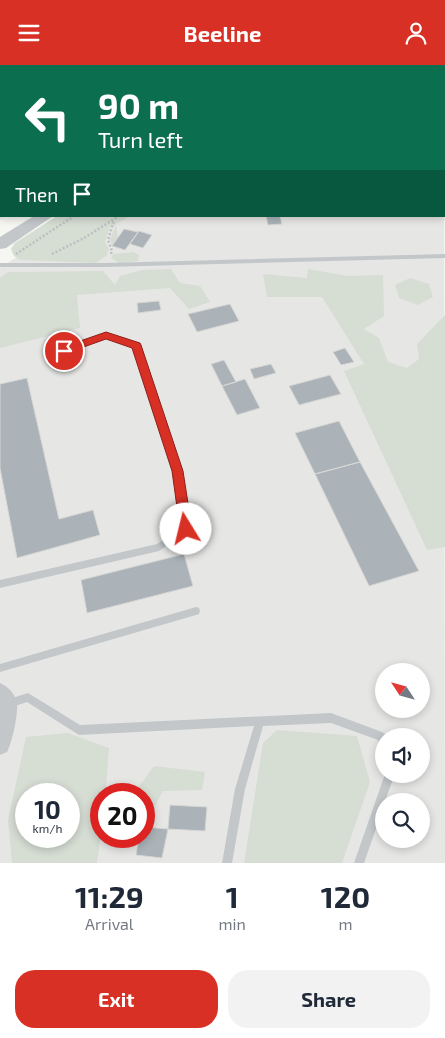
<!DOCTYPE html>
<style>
:root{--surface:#fff;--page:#f2f2f3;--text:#1f2937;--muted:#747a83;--accent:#d93025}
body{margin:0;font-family:"Exo 2",sans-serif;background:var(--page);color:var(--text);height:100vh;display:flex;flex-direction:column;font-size:19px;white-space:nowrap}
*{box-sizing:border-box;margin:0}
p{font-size:16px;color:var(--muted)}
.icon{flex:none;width:28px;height:28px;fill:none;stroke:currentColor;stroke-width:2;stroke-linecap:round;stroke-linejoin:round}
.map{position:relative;height:798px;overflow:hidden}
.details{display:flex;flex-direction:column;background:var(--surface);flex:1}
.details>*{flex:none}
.guide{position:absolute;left:0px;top:0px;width:445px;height:152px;box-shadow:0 2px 8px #0003;background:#0b6e4f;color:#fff;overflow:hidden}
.needle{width:32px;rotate:306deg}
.tools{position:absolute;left:375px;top:598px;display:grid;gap:10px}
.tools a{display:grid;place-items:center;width:55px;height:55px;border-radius:50%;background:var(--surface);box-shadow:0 2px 8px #0003;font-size:25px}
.speed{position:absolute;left:15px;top:718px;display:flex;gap:10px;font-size:25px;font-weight:700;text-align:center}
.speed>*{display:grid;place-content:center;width:65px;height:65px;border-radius:50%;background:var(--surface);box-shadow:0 2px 8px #0003;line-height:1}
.speed small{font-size:12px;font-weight:400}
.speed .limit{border:8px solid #d22;background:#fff;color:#111}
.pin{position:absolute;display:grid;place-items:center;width:42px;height:42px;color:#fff;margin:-21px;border:2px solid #fff;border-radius:50%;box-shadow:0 1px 5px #0007}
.me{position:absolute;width:55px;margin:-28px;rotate:351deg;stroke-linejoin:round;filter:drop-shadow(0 0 4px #0008)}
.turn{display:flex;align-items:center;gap:18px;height:105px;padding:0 15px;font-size:22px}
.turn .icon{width:65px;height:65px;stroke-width:2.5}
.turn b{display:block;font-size:35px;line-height:42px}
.then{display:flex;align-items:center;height:48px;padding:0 15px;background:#0003;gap:10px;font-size:19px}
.eta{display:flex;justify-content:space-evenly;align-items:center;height:85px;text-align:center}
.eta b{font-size:30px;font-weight:700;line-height:35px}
.cta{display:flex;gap:10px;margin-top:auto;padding:10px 15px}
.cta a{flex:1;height:58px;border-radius:20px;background:var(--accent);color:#fff;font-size:20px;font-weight:700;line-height:58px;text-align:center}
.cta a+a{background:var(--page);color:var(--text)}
header{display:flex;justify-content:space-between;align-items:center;height:65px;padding:0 15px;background:var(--accent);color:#fff;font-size:22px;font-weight:700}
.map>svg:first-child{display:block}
.built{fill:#e6e7e5;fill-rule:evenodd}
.green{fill:#d6ddd3;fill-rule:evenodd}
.building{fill:#abb3b8;stroke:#d7d7d5}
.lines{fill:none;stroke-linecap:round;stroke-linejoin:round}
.path{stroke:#bcbfc1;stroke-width:2.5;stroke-dasharray:2 2;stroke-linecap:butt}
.service{fill:#c3c7ca;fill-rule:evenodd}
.minor{fill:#c3c7ca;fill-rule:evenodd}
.tertiary{fill:#c3c7ca;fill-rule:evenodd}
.route{fill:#d93025;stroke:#8d1f18}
</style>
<header><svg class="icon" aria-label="menu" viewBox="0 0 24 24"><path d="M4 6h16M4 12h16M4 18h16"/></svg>Beeline<svg class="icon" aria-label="person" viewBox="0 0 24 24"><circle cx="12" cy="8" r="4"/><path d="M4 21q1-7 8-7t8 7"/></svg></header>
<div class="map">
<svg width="445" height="798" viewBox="0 0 445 798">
<rect width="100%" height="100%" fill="#f6f6f2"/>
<!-- built -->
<path class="built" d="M0 0H227L1 1V151H6L0 155Z
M444 25 445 798H0V203L79 151H444ZM384 606H421V644H384ZM384 671H421V709H384ZM26 729H69V771H26ZM101 729H144V771H101ZM384 736H421V774H384Z"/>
<!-- green -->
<path class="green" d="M57 151H130L116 159 118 173 112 181 110 174 116 160 110 162 105 177 109 184 106 191 96 198 21 195 14 191 11 184 15 178Z
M133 187 139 190 138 196 119 198 111 193 114 189Z
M171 204 180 218 200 221 210 237 189 244 170 223 77 230 80 263 0 283V213L8 207 103 206 115 220 120 211 142 205Z
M308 204 348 211 383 210 384 251 364 264 379 273 388 297 407 303 419 294 417 279 445 250V482L427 485 344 306 364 299 322 232H267L263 209 307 213Z
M410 213 429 219 433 232 418 240 399 233 395 220Z
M277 665 357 671 370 717 342 798H244L263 678Z
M68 668 109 683 106 722 135 727 154 701 205 707 202 725 163 726 154 743 144 747V729H101V769L97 798H12L8 755 26 672ZM26 729H69V771H26Z"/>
<!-- building -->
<path class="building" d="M266 151H280L282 159 268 160Z
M124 164 138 167 125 185 112 181Z
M139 166 152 170 143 183 130 179Z
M159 236 161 245 138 248 137 238Z
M230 239 239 256 197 267 188 249Z
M345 283 354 297 341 300 333 287Z
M224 295 236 317 222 321 211 299Z
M271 299 276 308 254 314 250 304Z
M330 310 341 329 299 340 289 321Z
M27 313 59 454 93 445 100 470 17 493 0 403V319Z
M245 314 260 343 237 350 222 321Z
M339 356 360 397 315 409 295 368Z
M360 397 419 506 369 521 315 409Z
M184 489 193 521 87 548 81 515Z
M170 740 207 742 205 766 168 764Z
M144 762 168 764 162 793 136 790 139 771H144Z"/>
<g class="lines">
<!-- path -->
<path class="path" d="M16 189 74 151
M52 189 84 173 119 151
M111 189 112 186 108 175 114 155"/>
<!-- service -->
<path class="service" d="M398 0H404V1H399Z
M444 19H445V21H444Z
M0 98 1 99V103L0 102Z
M445 189V193L105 202H0V198H105Z
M106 268 138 278 139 280 181 406 190 464 189 466 159 486 0 523V515L157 479 182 463 173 406 133 282 106 272 52 293H50L47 291 48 289Z
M196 542 199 543 200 546 199 549 196 550 0 607V599Z
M28 628 80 660 331 648 382 667 385 669 386 671H384V684L381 682 378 675 331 658 263 661 245 724 232 798H222L235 724 254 661 79 670 27 637 9 643 6 641 4 638 6 635Z
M385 709H395L385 736H384V741L364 798H354Z"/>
<!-- minor -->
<path class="minor" d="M0 618C8 621 16 630 17 639 18 651 12 677 7 687L0 690Z"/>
<!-- tertiary -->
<path class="tertiary" d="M321 0H367L321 1Z
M34 151H53L6 183 0 184V172Z"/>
</g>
<!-- route -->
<path class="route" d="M106 267 140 278 141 280 183 406 192 464 191 468 186 469 182 468 180 464 172 406 132 283 106 274 64 289 59 286 60 283Z"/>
</svg>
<div class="tools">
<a><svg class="needle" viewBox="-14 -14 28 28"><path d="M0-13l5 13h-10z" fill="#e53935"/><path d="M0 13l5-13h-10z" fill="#747a83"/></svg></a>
<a><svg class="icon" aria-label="sound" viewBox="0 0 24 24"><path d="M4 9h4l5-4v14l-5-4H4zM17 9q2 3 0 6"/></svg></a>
<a><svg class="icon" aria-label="search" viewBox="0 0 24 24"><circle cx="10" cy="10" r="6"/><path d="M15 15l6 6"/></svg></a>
</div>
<div class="speed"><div>10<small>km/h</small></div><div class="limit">20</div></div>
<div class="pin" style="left:64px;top:286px;background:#d93025"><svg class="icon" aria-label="arrive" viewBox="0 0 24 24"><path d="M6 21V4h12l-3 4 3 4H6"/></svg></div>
<svg class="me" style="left:186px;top:464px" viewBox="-20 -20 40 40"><circle r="19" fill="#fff"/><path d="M0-13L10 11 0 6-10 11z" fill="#d93025"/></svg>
<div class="guide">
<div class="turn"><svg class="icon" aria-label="left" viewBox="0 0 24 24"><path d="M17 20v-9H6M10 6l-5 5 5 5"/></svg><div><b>90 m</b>Turn left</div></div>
<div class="then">Then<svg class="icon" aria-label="arrive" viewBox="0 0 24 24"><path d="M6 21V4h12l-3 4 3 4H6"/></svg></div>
</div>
</div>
<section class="details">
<div class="eta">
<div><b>11:29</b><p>Arrival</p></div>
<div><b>1</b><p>min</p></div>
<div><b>120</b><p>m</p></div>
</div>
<div class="cta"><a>Exit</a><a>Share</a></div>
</section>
